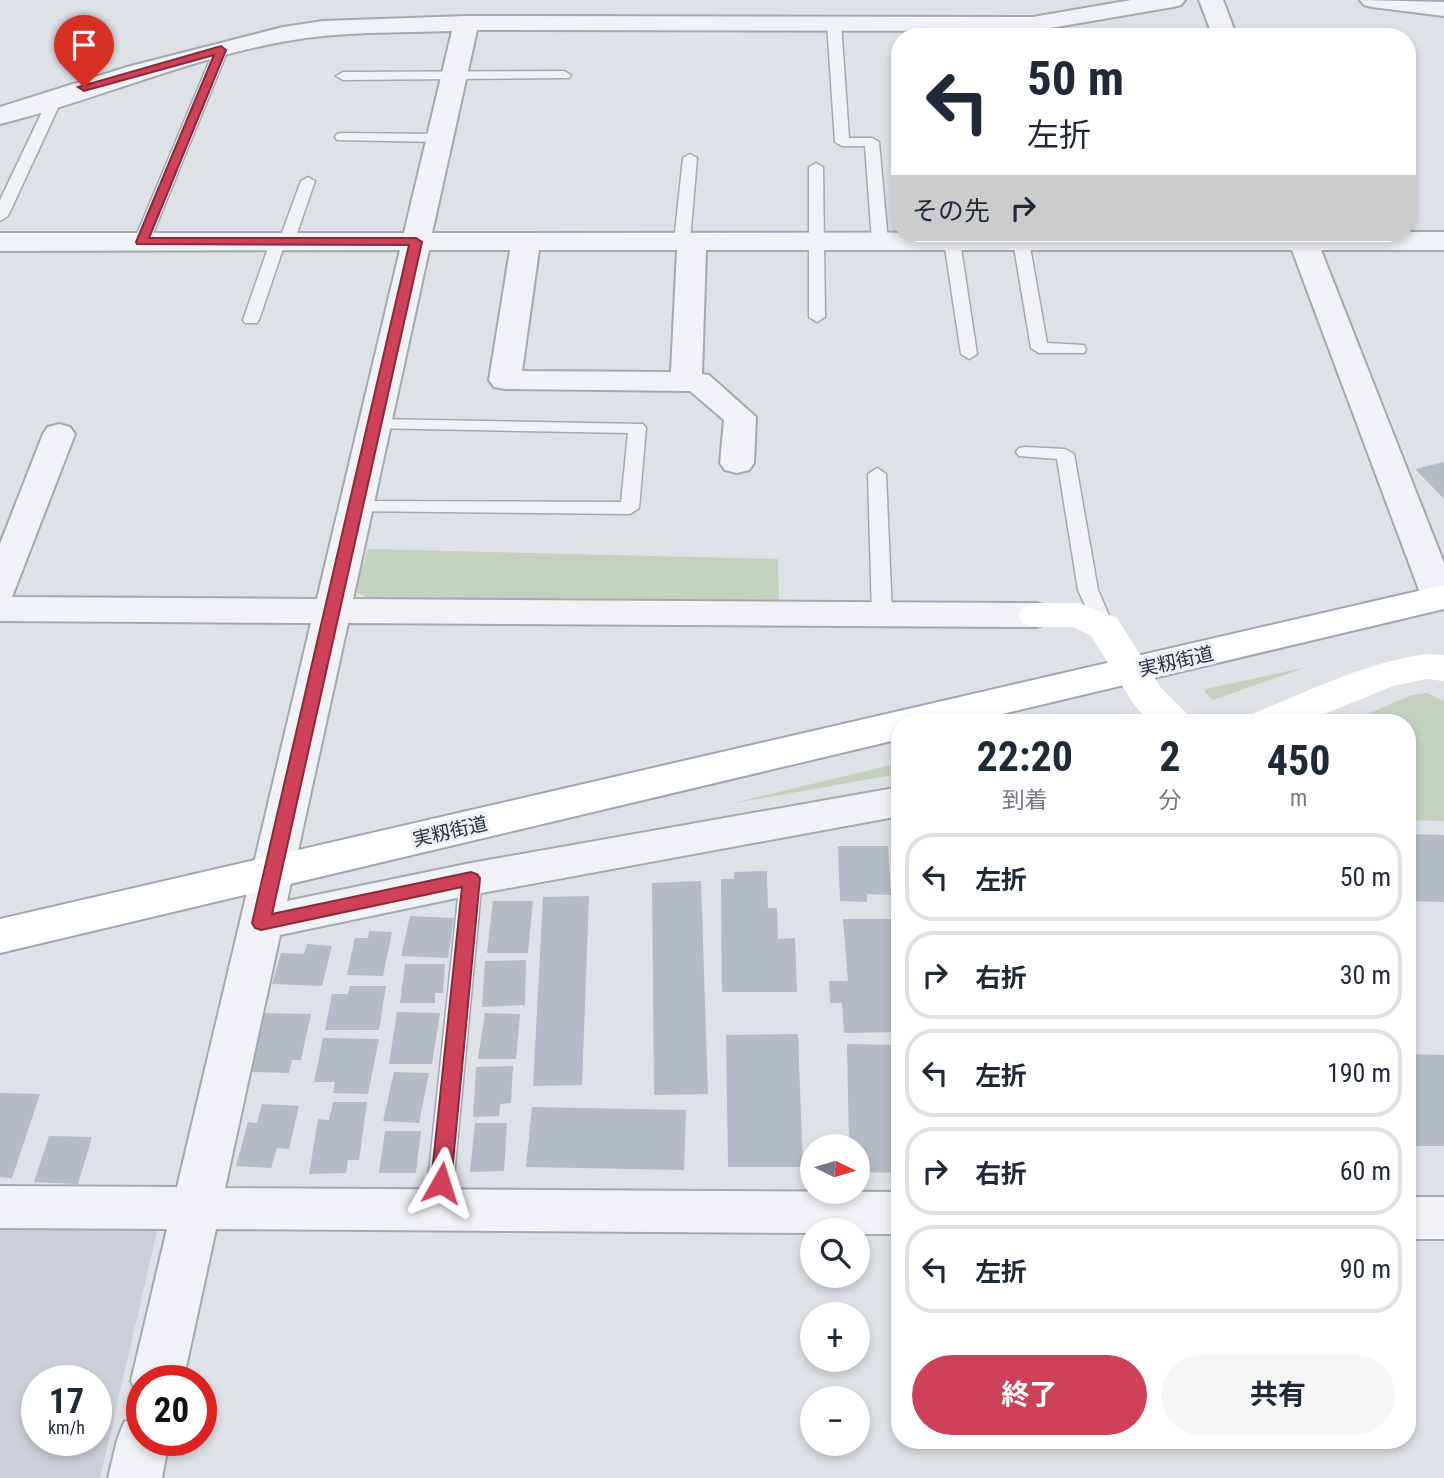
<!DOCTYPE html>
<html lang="ja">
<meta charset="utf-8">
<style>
:root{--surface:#fff;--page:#f6f6f7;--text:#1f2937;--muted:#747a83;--line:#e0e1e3;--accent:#cf4059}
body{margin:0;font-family:"Roboto Condensed","Noto Sans JP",sans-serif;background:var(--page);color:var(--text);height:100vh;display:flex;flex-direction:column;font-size:26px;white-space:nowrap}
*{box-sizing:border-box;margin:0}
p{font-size:23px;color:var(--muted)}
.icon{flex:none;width:38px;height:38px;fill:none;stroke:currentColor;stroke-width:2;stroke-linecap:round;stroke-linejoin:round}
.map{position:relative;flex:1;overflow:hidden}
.details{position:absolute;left:891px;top:714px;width:525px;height:735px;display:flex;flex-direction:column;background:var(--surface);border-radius:28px;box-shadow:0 4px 10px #0003}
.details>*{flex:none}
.top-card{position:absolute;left:891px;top:28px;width:525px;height:214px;border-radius:28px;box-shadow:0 4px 10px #0003;background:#fff;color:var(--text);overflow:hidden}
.needle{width:46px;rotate:95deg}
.fabs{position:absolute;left:800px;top:1134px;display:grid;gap:14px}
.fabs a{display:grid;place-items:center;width:70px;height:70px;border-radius:50%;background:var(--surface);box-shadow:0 4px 10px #0003;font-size:35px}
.speed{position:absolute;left:21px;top:1365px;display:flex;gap:14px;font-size:35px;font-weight:700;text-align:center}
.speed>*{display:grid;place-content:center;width:91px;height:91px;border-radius:50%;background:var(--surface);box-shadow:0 4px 10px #0003;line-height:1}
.speed small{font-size:18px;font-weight:400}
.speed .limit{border:10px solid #d22;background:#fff;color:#111}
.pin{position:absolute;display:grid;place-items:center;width:60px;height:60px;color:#fff;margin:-72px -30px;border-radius:50% 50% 50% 0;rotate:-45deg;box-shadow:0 0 7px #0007}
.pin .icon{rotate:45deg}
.me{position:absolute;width:77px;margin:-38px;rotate:6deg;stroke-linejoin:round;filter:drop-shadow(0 0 5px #0008)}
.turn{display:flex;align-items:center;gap:24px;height:147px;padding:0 21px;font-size:32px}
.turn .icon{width:91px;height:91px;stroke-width:2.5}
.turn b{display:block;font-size:49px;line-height:60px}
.then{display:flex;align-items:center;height:66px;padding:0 21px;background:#0003;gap:14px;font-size:26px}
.eta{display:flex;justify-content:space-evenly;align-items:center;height:119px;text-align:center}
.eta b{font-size:42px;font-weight:700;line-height:49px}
.primary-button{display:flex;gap:14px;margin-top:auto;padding:14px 21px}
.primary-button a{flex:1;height:80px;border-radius:42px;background:var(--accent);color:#fff;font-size:28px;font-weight:700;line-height:80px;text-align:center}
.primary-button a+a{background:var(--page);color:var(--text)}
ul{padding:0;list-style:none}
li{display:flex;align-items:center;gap:21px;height:88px;margin:0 14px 10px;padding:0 7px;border:4px solid var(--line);border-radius:28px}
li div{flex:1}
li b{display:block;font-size:26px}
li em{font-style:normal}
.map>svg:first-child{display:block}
.built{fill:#ccd1d9;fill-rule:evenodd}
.green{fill:#c4d1bf}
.building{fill:#b5bbc4}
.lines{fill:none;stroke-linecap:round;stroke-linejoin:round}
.lane-casing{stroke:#a3a9b1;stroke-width:3}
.street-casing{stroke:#a3a9b1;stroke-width:4}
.primary-casing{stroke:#9da6b3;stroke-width:4}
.lane{fill:#f0f2f6;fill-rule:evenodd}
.street{fill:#f0f2f6;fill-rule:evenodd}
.secondary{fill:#fff;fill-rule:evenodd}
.primary{fill:#fff;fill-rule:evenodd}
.route{fill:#cf4059;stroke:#872a3a;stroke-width:2}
.labels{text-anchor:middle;stroke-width:7;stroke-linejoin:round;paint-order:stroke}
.street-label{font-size:19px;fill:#27303e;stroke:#edf1f5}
</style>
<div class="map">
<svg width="1444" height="1478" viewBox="0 0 1444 1478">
<rect width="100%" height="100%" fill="#dee2e7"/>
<!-- built -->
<path class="built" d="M0 1224 158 1227 100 1478H0ZM37 1381H96V1440H37Z"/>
<!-- green -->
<path class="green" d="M368 549 778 559 779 601 371 599 355 592Z
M1307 667 1213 700 1205 692 1206 689Z
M1427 693 1444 701V821L1407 820V723H1346L1412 695Z
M899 763V774L729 804Z"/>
<!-- building -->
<path class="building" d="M1444 462V499L1415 469Z
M1407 834 1444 835V902L1407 901Z
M838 846H888L891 895 867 894V902L840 901Z
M767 871 768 908H777L778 939 795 938 797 992H722L721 879H734V872Z
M701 881 708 1094 654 1095 652 883Z
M589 896 582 1085 533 1086 543 897Z
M493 901H533L528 953H487Z
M410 916 454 918 448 958 401 956Z
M843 919H900V1032L844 1033 842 1003H830L829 981H848Z
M369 931 392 932 383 976 347 975 355 938H368Z
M307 944 332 946 322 986 272 984 281 953 304 954Z
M526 960 525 1005 482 1007 485 961Z
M405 964H445L443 993H435V1003H400Z
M350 986H386L379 1030H325L332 994H348Z
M397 1012 440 1013 432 1064H389Z
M264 1013 311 1014 301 1060H292L289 1073 250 1072Z
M485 1013 520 1014 516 1059H478Z
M798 1034 803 1167H728L726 1035Z
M323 1038 379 1039 368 1094 333 1093 335 1082H314Z
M847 1044 900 1045V1173L858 1172V1146H849Z
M1407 1054 1444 1055V1146H1407Z
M513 1066 511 1103 500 1104 499 1116 473 1117 476 1067Z
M394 1072 429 1073 419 1123 383 1121Z
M0 1093 40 1094 12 1178 0 1177Z
M333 1102H367L359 1160H348L346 1173 309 1174 318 1119 329 1120Z
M262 1104 299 1106 289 1149 277 1148 271 1168 236 1166 248 1122 257 1123Z
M532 1107 686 1110 684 1170 526 1167Z
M475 1123H507L504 1171 470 1172Z
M385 1131H421L416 1173H379Z
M49 1136 92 1137 78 1184 34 1182Z"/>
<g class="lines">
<!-- lane casing -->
<g class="lane-casing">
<path id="lane" d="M834 19 841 23 849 138H872L879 142 888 241 880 246 872 241 865 146H842L835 142 827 23Z
M221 46 228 50 150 241 148 244H136L134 241 214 50Z
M564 71 571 75 569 78 343 80 336 76 343 72Z
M57 91 64 95 8 216 0 221V200L50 95Z
M342 133 440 134 447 138 440 142 337 140 335 137 337 134Z
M690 154 697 158 690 241 682 246 674 241 683 158Z
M816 163 823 167 825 317 817 322 809 317V167Z
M308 177 315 181 294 242 284 246 259 320 257 323H245L243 320 270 242 280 238 301 181Z
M952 236 960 241 977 354 969 359 961 354 944 241Z
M1021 236 1029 241 1047 343 1084 345 1086 349 1084 353H1039L1031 348 1013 241Z
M375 419 643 424 646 428 639 508 630 514 348 511 346 507 355 501 621 502 628 433 369 428 366 424Z
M1025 447 1065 449 1074 454 1098 590 1114 627 1111 632H1097L1078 590 1057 459 1019 456 1016 452 1019 448Z
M877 468 886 474 892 614 889 619H875L872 614 868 474Z
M471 870 479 873 482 879 451 1209 447 1217 438 1220 429 1217 425 1209 460 879 463 873Z"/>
</g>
<!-- street casing -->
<g class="street-casing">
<path id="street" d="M1131 0H1185L1181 5 1173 7 1033 31 477 30 432 233 1444 232V250H1321L1444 563V609L1427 606 1422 598 1292 250H706L702 374 709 375 756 417 754 463 749 470 737 473 725 470 720 463 724 420 690 391 505 389 494 387 489 380 510 250H429L353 599 1036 603 1049 607 1054 615 1049 623 1036 627 348 623 287 901 471 863 900 787V816L471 895 280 935 225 1188 900 1192V1234H858V1230H812V1233L216 1229 183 1381H142V1399L139 1398 131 1381 167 1229 0 1228V1186L177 1187 311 623 0 621V544L43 434 48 427 59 424 70 427 75 434 12 597 317 599 400 250 0 251V233H404L452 31C397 33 341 31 287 41 189 58 96 100 0 124V107L127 67 283 27 323 21 466 16 1033 17ZM539 250H677L671 372 522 371Z
M1199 0H1223L1237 37H1213Z
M1360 0 1444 2V16L1372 7 1364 5Z
M1407 1197H1444V1239H1407Z
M142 1415V1440H169L162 1478H108L117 1440 124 1422Z"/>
</g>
<!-- primary casing -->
<g class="primary-casing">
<path id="primary" d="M1444 585V609L964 723H900V739L0 953V919Z"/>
</g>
<!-- lane -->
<use href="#lane" class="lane"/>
<!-- street -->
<use href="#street" class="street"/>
<!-- secondary -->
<path class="secondary" d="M1036 603H1079L1117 618 1161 688 1187 714 1193 723H1151L1135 706 1091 636 1073 627H1036L1023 623 1018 615 1023 607Z
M1426 654 1444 655V681L1426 679 1393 686 1302 723H1246L1252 714C1309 691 1364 663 1426 654Z"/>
<!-- primary -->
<use href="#primary" class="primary"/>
</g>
<!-- route -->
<path class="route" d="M221 46 226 50 149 238H416L422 242 272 914 471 872 477 874 480 878 451 1183 448 1189 441 1191 434 1189 431 1183 462 887 261 930 255 928 252 923 409 245 137 244 136 242 214 55 84 91 78 87Z"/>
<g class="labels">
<!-- street labels -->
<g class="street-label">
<text transform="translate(1176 661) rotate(-13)" y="7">実籾街道</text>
<text transform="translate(450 831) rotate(-13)" y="7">実籾街道</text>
</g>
</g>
</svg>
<div class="fabs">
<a><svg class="needle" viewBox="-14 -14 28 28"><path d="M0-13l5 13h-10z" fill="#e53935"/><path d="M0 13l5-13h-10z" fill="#747a83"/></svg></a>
<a><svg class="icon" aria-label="search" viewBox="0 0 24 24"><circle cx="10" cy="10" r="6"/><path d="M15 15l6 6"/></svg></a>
<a>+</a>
<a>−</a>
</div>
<div class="speed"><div>17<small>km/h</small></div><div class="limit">20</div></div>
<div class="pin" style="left:84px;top:87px;background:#d93025"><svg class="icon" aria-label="arrive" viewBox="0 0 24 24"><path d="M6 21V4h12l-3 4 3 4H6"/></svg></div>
<svg class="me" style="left:441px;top:1183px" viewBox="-20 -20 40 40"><path d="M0-17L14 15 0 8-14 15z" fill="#cf4059" stroke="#fff" stroke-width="4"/></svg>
<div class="top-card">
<div class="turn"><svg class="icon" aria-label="left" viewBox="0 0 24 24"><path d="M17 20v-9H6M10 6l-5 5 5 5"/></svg><div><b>50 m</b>左折</div></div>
<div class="then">その先<svg class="icon" aria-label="right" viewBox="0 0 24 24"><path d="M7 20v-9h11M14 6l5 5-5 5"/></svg></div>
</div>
<section class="details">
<div class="eta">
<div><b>22:20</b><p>到着</p></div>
<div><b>2</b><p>分</p></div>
<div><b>450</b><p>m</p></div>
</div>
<ul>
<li><svg class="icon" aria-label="left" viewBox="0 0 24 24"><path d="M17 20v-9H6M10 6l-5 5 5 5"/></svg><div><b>左折</b></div><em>50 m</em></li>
<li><svg class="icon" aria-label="right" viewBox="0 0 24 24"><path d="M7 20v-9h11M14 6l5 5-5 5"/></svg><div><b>右折</b></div><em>30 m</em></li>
<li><svg class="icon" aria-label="left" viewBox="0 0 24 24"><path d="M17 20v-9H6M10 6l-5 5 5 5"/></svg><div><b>左折</b></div><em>190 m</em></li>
<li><svg class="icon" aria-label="right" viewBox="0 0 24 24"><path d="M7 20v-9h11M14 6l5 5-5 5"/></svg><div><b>右折</b></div><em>60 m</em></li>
<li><svg class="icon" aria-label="left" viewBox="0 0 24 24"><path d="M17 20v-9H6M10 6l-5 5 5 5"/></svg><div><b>左折</b></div><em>90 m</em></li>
</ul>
<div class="primary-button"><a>終了</a><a>共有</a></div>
</section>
</div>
